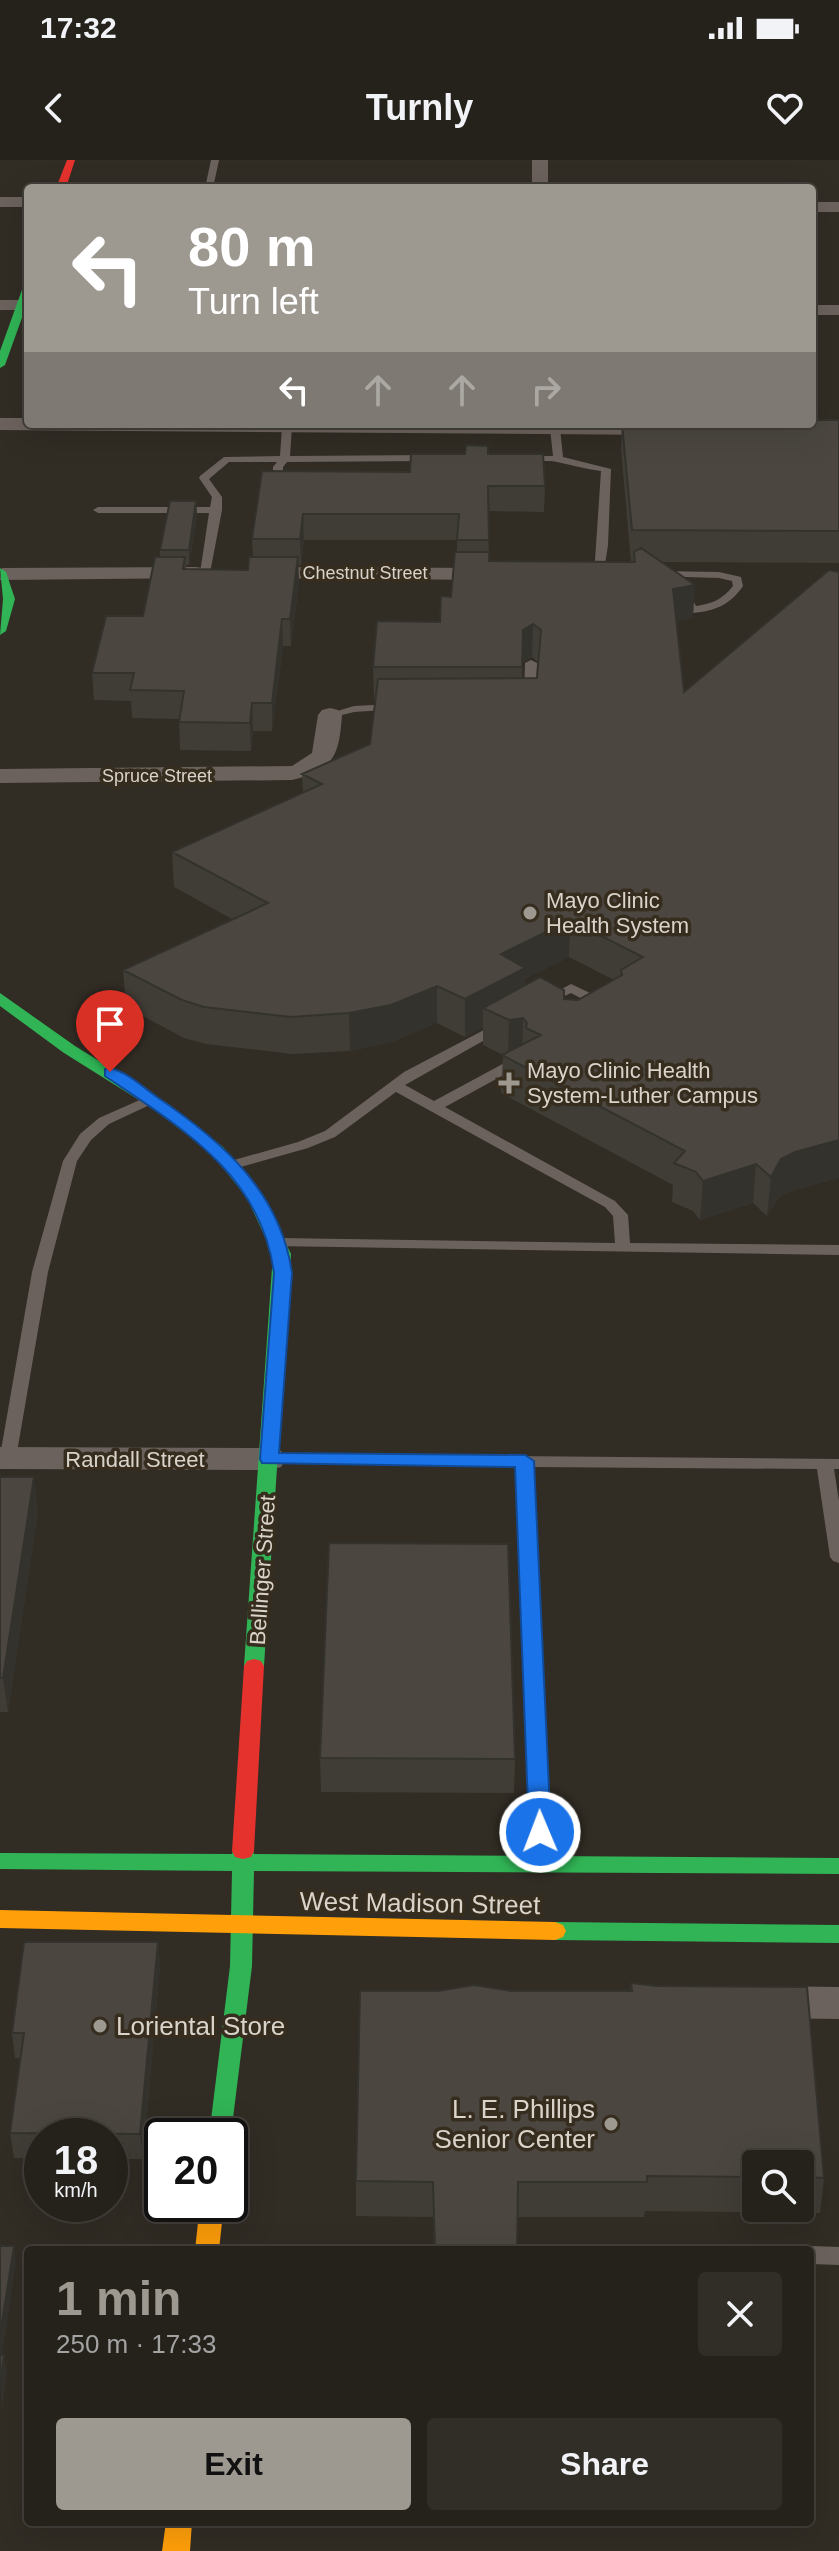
<!DOCTYPE html>
<meta charset="utf-8">
<style>
:root{--surface:#25211b;--page:#312e28;--text:#f1f3f6;--muted:#a3a3a3;--line:#423e3a;--accent:#9e9990}
body{margin:0;font-family:Helvetica,sans-serif;background:var(--page);color:var(--text);height:100vh;display:flex;flex-direction:column;font-size:30px;white-space:nowrap}
*{box-sizing:border-box;margin:0}
p{font-size:26px;color:var(--muted)}
.icon{flex:none;width:44px;height:44px;fill:none;stroke:currentColor;stroke-width:2;stroke-linecap:round;stroke-linejoin:round}
.map{position:relative;flex:1;overflow:hidden}
.side{position:absolute;left:24px;top:2086px;width:790px;height:280px;display:flex;flex-direction:column;background:var(--surface);border-radius:8px;box-shadow:0 8px 32px #0002,0 0 0 2px var(--line)}
.side>*{flex:none}
.top-card{position:absolute;left:24px;top:24px;width:792px;height:244px;border-radius:8px;box-shadow:0 8px 32px #0002,0 0 0 2px var(--line);background:#9e9990;color:#fff;overflow:hidden}
.fabs{position:absolute;left:742px;top:1990px;display:grid;gap:16px}
.fabs a{display:grid;place-items:center;width:72px;height:72px;border-radius:8px;background:var(--surface);box-shadow:0 8px 32px #0002,0 0 0 2px var(--line);font-size:40px}
.speed{position:absolute;left:24px;top:1958px;display:flex;gap:16px;font-size:40px;font-weight:700;text-align:center}
.speed>*{display:grid;place-content:center;width:104px;height:104px;border-radius:50%;background:var(--surface);box-shadow:0 8px 32px #0002,0 0 0 2px var(--line);line-height:1}
.speed small{font-size:20px;font-weight:400}
.speed .limit{border:4px solid #111;border-radius:12px;background:#fff;color:#111}
.pin{position:absolute;display:grid;place-items:center;width:68px;height:68px;color:#fff;margin:-82px -34px;border-radius:50% 50% 50% 0;rotate:-45deg;box-shadow:0 0 8px #0007}
.pin .icon{rotate:45deg}
.me{position:absolute;width:88px;margin:-44px;rotate:359deg;stroke-linejoin:round;filter:drop-shadow(0 0 6px #0008)}
.turn{display:flex;align-items:center;gap:28px;height:168px;padding:0 32px;font-size:36px}
.turn .icon{width:104px;height:104px;stroke-width:2.5}
.turn b{display:block;font-size:56px;line-height:68px}
.lanes{display:flex;align-items:center;height:76px;padding:0 32px;background:#0003;justify-content:center;gap:40px;direction:ltr}
.lanes .off{opacity:.35}
.round{display:grid;place-items:center;flex:none;width:84px;height:84px;border-radius:8px;background:var(--page)}
.head{display:flex;align-items:center;justify-content:space-between;height:136px;padding:0 32px}
h1{font-size:48px;font-weight:700;line-height:60px;color:var(--accent)}
.cta{display:flex;gap:16px;margin-top:auto;padding:16px 32px}
.cta a{flex:1;height:92px;border-radius:8px;background:var(--accent);color:#111;font-size:32px;font-weight:700;line-height:92px;text-align:center}
.cta a+a{background:var(--page);color:var(--text)}
.status{display:flex;justify-content:space-between;align-items:center;height:56px;padding:0 40px;background:var(--surface);direction:ltr}
.status svg{height:22px;fill:currentColor}
header{display:flex;justify-content:space-between;align-items:center;height:104px;padding:0 32px;background:var(--surface);font-size:36px;font-weight:700}
.map>svg:first-child{display:block}
.lines{fill:none;stroke-linecap:round;stroke-linejoin:round}
.lane{fill:#6c625d;fill-rule:evenodd}
.street{fill:#6c625d;fill-rule:evenodd}
.fast{fill:#30b455;fill-rule:evenodd}
.slow{fill:#ff9f0a;fill-rule:evenodd}
.jam{fill:#e5322d;fill-rule:evenodd}
.wall{fill:#403d37;fill-rule:evenodd}
.shaded-wall{fill:#34322d}
.building{fill:#4b4740;stroke:#34322d;stroke-width:2}
.route{fill:#1a73e8;stroke:#114b97;stroke-width:2}
.poi-dot{fill:#9e9990;stroke:#362d1f;stroke-width:3}
.labels{text-anchor:middle;stroke-width:7;stroke-linejoin:round;paint-order:stroke}
.far-street-label{font-size:18px;fill:#d9d3ca;stroke:#362d1f}
.poi-label{font-size:22px;fill:#d9d3ca;stroke:#362d1f;text-anchor:start}
.street-label{font-size:22px;fill:#d9d3ca;stroke:#362d1f}
.near-street-label{font-size:26px;fill:#d9d3ca;stroke:#362d1f}
.near-poi-label{font-size:26px;fill:#d9d3ca;stroke:#362d1f;text-anchor:start}
</style>
<div class="status"><b>17:32</b><svg viewBox="0 0 49 12"><path d="M0 12V9h3v3zM5 12V6h3v6zM10 12V3h3v9zM15 12V0h3v12zM26 1h20v11H26zM47 4h2v5h-2z"/></svg></div>
<header><svg class="icon" aria-label="back" viewBox="0 0 24 24"><path d="M15 5l-7 7 7 7"/></svg>Turnly<svg class="icon" aria-label="heart" viewBox="0 0 24 24"><path d="M12 20l-8-8c-3-5 5-10 8-4 3-6 11-1 8 4z"/></svg></header>
<div class="map">
<svg width="839" height="2391" viewBox="0 0 839 2391">
<rect width="100%" height="100%" fill="#312c24"/>
<g class="lines">
<!-- lane -->
<path class="lane" d="M211 0H219L213 28H205Z
M287 264 292 267 290 296 432 295 437 298 432 301 287 302 283 307V316L294 320V324H286L273 318V307L277 302H229L209 319 222 337V350L210 413 205 416 200 413 209 353H98L93 350 98 347H210L212 337 199 318 200 316 224 297 280 296 282 267Z
M555 265 560 268 563 297 611 309 608 385 603 417 594 415 601 311C586 309 572 305 557 302 544 299 530 305 519 299L524 296H553L550 268Z
M658 411 719 412 741 417 743 426C730 445 715 451 693 453L689 452 679 433 680 431H688L696 446C712 444 723 439 733 426L732 421 719 418 654 416V412Z
M531 500 537 503 536 537 530 540 524 537 525 503Z
M393 544 399 547 397 549 354 552 330 558 324 555 354 546Z
M571 824 609 842 611 845 609 848H599L571 833 546 845 539 841Z
M501 861 506 862 508 865 506 868 405 925 434 941 512 899H522L524 902 522 905 445 947 615 1041 628 1055 630 1083 839 1085V1095L274 1086 271 1083 279 1078 615 1083 613 1056 605 1047 396 932 335 977 308 988 237 1008H227L225 1005 227 1002 298 982 325 971 404 912Z
M151 935 158 939 156 942 109 964 91 980 77 1001 48 1112 16 1298 14 1302H2L0 1296 32 1112 63 1001 80 974 99 958Z
M273 1294 839 1299V1309H834L839 1341V1403L833 1401 830 1397 817 1309 534 1307 552 1703 549 1708 542 1710 535 1708 532 1703 517 1307 267 1303 265 1299 267 1295Z
M810 2086 839 2087V2105L810 2104V2090H801Z"/>
<!-- street -->
<path class="street" d="M532 0H548V28H532Z
M0 37H28V47H0Z
M812 42H839V52H812Z
M0 140H28V150H0Z
M812 145H839V155H812Z
M0 258H28V264H668L675 269 665 275 0 270Z
M195 407 203 408 206 413 203 418 0 420 2 408Z
M257 407 495 408 506 414 495 420 249 418 246 413 249 408Z
M330 548 338 550 342 555C339 596 334 610 292 620L0 623V609L292 606 312 593 318 555 322 550Z
M0 1287 269 1288 281 1291 286 1299 281 1307 269 1310 0 1309Z
M765 1826 839 1827V1859L765 1858 751 1853 745 1842 751 1831Z"/>
<!-- fast -->
<path class="fast" d="M28 124V141L5 205 0 208V191L23 127Z
M0 408 6 412 15 439 6 471 0 475 3 439Z
M0 833 75 886 167 943 223 987 258 1028 291 1094 264 1506 261 1511H247L244 1506 273 1094 247 1038 212 994 155 950 64 893 0 846Z
M243 1683 251 1685 254 1694 839 1698V1714L254 1711 252 1806 230 1982V1976H209L230 1806 232 1711 0 1709V1693L232 1694 235 1685Z
M555 1762 839 1765V1783L555 1780 547 1777 544 1771 547 1765Z"/>
<!-- slow -->
<path class="slow" d="M0 1750 555 1762 563 1765 566 1771 563 1777 555 1780 0 1768Z
M200 2044H224L219 2090H195Z
M166 2362H192L190 2391H162Z"/>
<!-- jam -->
<path class="jam" d="M67 0H75L66 28H56Z
M254 1499 261 1501 264 1506 254 1691 251 1697 243 1699 235 1697 232 1691 244 1506 247 1501Z"/>
</g>
<!-- wall -->
<path class="wall" d="M839 260V403L661 402 693 458 676 461 684 532 839 412V1018L791 1031 778 1038 767 1056 753 1043 700 1060 693 1051 672 1042 673 1025 501 933 503 895 483 885V867L465 877 437 863 392 882 350 891 292 894 206 884 184 878 126 847 123 810 232 759 174 727 172 692 303 632 302 614 370 584 375 541H374L373 507 440 462 451 437 457 392V380H304L301 405H298L299 423 291 486H283L272 571H253L251 591 180 590 179 559 132 558 131 541 94 540 92 513 143 456 160 397V390L196 341 197 356 189 405H186V409L248 410 253 397 252 379 262 311 410 312 488 294 545 326 544 352 488 351 489 401 631 402 621 289 622 264H812ZM532 497 538 502 537 518H522V503ZM569 797 614 820 578 840 564 839 525 825V819Z
M0 1317 38 1351 8 1552H0Z
M320 1598 515 1599 514 1633 321 1632Z
M158 1782 160 1806 143 1999H110V1976H42V1998H14L10 1973 20 1898H15L12 1873Z
M631 1823 824 2018 820 2053 645 2051 644 2057H517V2090H434L433 2057 356 2056V2021L511 1831H630ZM756 2004H800V2048H756Z"/>
<!-- shaded-wall -->
<path class="shaded-wall" d="M196 341 197 356 189 405V390Z
M303 354 304 380 301 405 300 379Z
M298 397 299 423 291 486 290 459Z
M695 425 693 458 671 462 673 429Z
M282 459 283 486 272 571V543Z
M533 464 532 497 522 503 523 470Z
M252 543 253 571 251 591 250 563Z
M570 760 569 797 525 819 524 845 483 848V867L465 877V839L501 794Z
M437 826V863L392 882 350 891 349 853Z
M523 858 522 896 508 898 509 860Z
M839 980V1018L791 1031 778 1038 767 1056 771 1017 781 999 795 992Z
M756 1004 753 1043 700 1060 703 1021Z
M34 1317 38 1351 8 1552 3 1518Z
M158 1782 160 1806 143 1999 140 1974Z
M14 2086 16 2104 0 2210V2175Z
M4 2195 7 2213 2 2249 0 2223Z"/>
<!-- building -->
<path class="building" d="M812 260H839V371L632 370 622 264H812Z
M466 285 488 286V294H543L545 326H488L489 380H457L459 354H303L300 379H252L262 311 410 312 411 294H465Z
M170 341H196L189 390H160Z
M641 388 695 425 673 429 684 532 829 410 839 412V980L795 992 781 999 771 1017 756 1004 703 1021 696 1012 674 1003 685 991 502 895 541 875 526 868 527 863 523 858 509 860 483 848 540 817 564 830V839L578 840 622 815 621 810 643 797 570 760 501 794 525 808 465 839 437 826 391 845 349 853 291 857 204 847 182 840 123 810 268 743 172 692 322 624 302 614 370 584 378 519 537 518 541 470 533 464 523 470 522 507H373L377 461 440 462 441 436 451 437 455 392H489V401L635 402 634 392Z
M155 397H185L183 409 248 410 249 397H298L290 459H282L272 543H252L250 563 179 562 184 531 130 530 134 513H92L106 456H143Z
M0 1317H34L3 1518H0Z
M329 1383 508 1384 515 1599 320 1598Z
M24 1782H158L140 1974 10 1973 24 1873H12Z
M631 1823 657 1826 807 1827 824 2018 800 2017V2004H756V2017L647 2016V2022H518L517 2090H435L433 2022 356 2021 360 1831H438L474 1825 511 1831H632Z
M0 2086H14L0 2175Z
M0 2195H4L0 2223Z"/>
<!-- route -->
<path class="route" d="M110 908C127 912 143 927 157 937 222 981 280 1031 292 1113L279 1293 525 1295 534 1301 551 1672 548 1678H532L529 1672 515 1307 262 1303 260 1299 274 1113C261 1014 180 967 105 916V909Z"/>
<!-- markers -->
<g class="poi-dot">
<circle cx="530" cy="753" r="8"/>
<path d="M505 911h8v8h8v8h-8v8h-8v-8h-8v-8h8z"/>
<circle cx="100" cy="1866" r="8"/>
<circle cx="611" cy="1964" r="8"/>
</g>
<g class="labels">
<!-- far-street labels -->
<g class="far-street-label">
<text x="365" y="419">Chestnut Street</text>
<text x="157" y="622">Spruce Street</text>
</g>
<!-- poi labels -->
<g class="poi-label">
<text x="546" y="748">Mayo Clinic<tspan x="546" dy="25">Health System</tspan></text>
<text x="527" y="918">Mayo Clinic Health<tspan x="527" dy="25">System-Luther Campus</tspan></text>
</g>
<!-- street labels -->
<g class="street-label">
<text x="135" y="1307">Randall Street</text>
<text transform="translate(262 1410) rotate(-86)" y="8">Bellinger Street</text>
</g>
<!-- near-street labels -->
<g class="near-street-label">
<text transform="translate(420 1743) rotate(1)" y="9">West Madison Street</text>
</g>
<!-- near-poi labels -->
<g class="near-poi-label">
<text x="116" y="1875">Loriental Store</text>
<text x="595" y="1958" text-anchor="end">L. E. Phillips<tspan x="595" dy="30">Senior Center</tspan></text>
</g>
</g>
</svg>
<div class="fabs">
<a><svg class="icon" aria-label="search" viewBox="0 0 24 24"><circle cx="10" cy="10" r="6"/><path d="M15 15l6 6"/></svg></a>
</div>
<div class="speed"><div>18<small>km/h</small></div><div class="limit">20</div></div>
<div class="pin" style="left:110px;top:912px;background:#d93025"><svg class="icon" aria-label="arrive" viewBox="0 0 24 24"><path d="M6 21V4h12l-3 4 3 4H6"/></svg></div>
<svg class="me" style="left:540px;top:1672px" viewBox="-20 -20 40 40"><circle r="17" fill="#1a73e8" stroke="#fff" stroke-width="3"/><path d="M0-11L8 9 0 5-8 9z" fill="#fff"/></svg>
<div class="top-card">
<div class="turn"><svg class="icon" aria-label="left" viewBox="0 0 24 24"><path d="M17 20v-9H6M10 6l-5 5 5 5"/></svg><div><b>80 m</b>Turn left</div></div>
<div class="lanes"><svg class="icon" aria-label="left" viewBox="0 0 24 24"><path d="M17 20v-9H6M10 6l-5 5 5 5"/></svg><svg class="icon off" aria-label="ahead" viewBox="0 0 24 24"><path d="M12 20V5M6 11l6-6 6 6"/></svg><svg class="icon off" aria-label="ahead" viewBox="0 0 24 24"><path d="M12 20V5M6 11l6-6 6 6"/></svg><svg class="icon off" aria-label="right" viewBox="0 0 24 24"><path d="M7 20v-9h11M14 6l5 5-5 5"/></svg></div>
</div>
<section class="side">
<div class="head"><div><h1>1 min</h1><p>250 m · 17:33</p></div><a class="round"><svg class="icon" aria-label="close" viewBox="0 0 24 24"><path d="M6 6l12 12M18 6L6 18"/></svg></a></div>
<div class="cta"><a>Exit</a><a>Share</a></div>
</section>
</div>
